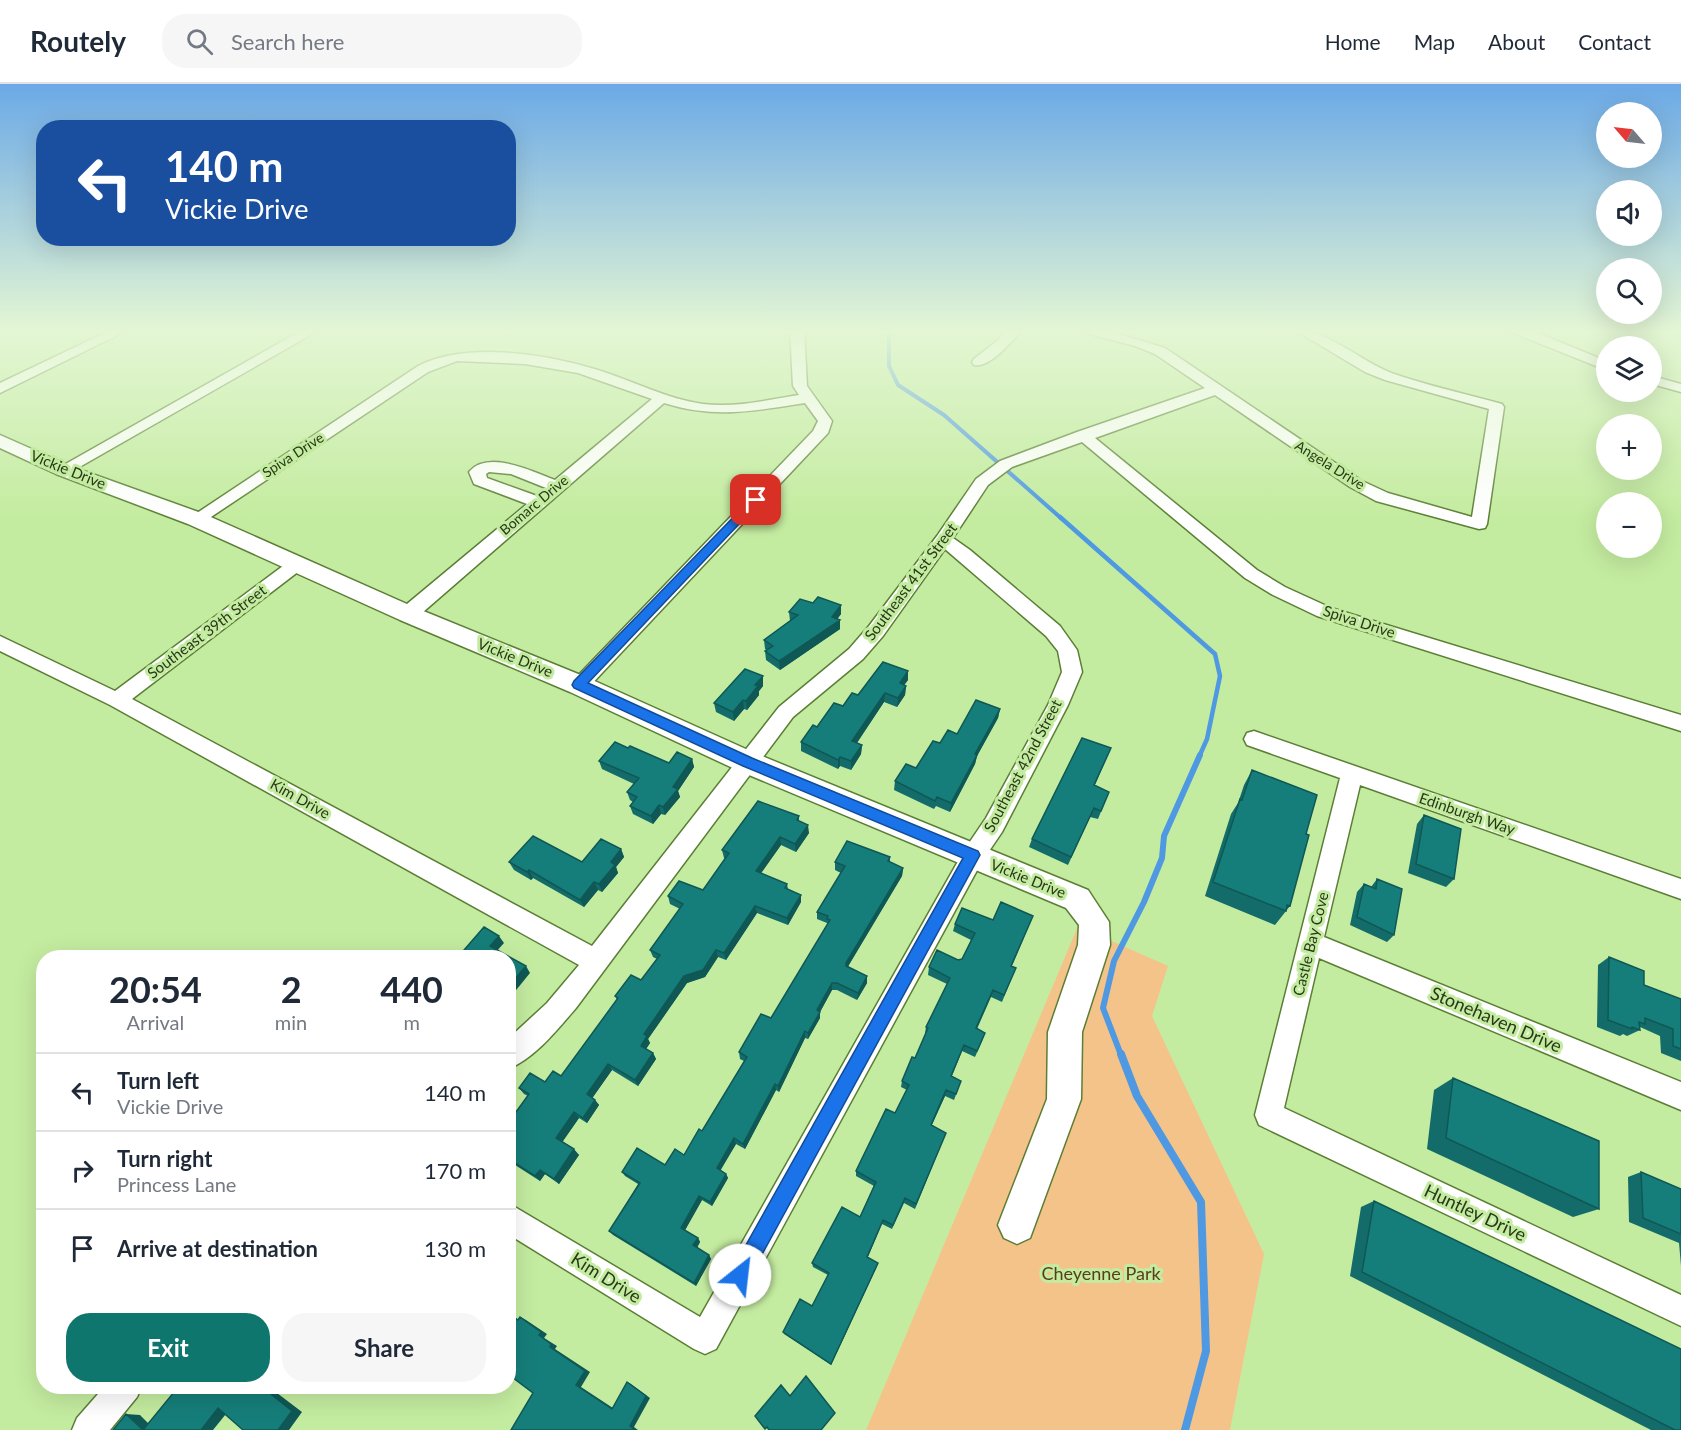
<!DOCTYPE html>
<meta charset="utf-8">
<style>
:root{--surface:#fff;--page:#f6f6f7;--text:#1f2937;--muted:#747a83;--line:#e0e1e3;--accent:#0f766e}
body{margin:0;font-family:Lato,sans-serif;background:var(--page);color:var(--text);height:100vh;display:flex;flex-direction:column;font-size:22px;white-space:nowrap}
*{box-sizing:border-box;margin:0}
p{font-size:20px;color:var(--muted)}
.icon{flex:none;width:33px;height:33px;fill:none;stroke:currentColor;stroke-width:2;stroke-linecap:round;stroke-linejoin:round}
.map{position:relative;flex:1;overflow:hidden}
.side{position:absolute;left:36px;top:866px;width:480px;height:444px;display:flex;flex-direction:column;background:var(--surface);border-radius:24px;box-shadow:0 6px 24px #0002}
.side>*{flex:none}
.banner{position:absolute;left:36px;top:36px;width:480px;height:126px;border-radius:24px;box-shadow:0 6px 24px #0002;background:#1a4fa0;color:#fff;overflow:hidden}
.needle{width:39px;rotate:298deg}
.buttons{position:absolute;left:1596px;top:18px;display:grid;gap:12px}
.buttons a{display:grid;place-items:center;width:66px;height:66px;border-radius:50%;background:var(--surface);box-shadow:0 6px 24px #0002;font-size:30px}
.pin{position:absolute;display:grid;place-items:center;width:51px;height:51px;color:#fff;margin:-26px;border-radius:12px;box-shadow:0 3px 9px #0006}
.me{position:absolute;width:66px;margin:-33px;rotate:29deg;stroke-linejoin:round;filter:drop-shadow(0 0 4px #0008)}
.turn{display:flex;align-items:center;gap:21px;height:126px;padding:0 30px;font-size:27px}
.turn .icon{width:78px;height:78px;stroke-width:2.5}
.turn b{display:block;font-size:42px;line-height:51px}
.eta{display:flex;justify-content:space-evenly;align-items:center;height:102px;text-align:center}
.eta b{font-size:36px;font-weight:700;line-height:42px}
.primary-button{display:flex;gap:12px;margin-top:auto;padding:12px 30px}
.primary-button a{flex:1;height:69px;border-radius:24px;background:var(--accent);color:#fff;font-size:24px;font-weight:700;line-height:69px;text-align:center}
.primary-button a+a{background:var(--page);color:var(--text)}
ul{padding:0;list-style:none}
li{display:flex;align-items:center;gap:18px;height:78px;padding:0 30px;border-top:2px solid var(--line)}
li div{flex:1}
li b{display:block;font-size:22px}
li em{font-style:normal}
header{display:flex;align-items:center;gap:36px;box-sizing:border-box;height:84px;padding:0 30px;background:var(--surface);border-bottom:2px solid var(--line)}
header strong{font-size:28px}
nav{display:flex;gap:33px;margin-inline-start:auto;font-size:21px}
.search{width:420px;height:54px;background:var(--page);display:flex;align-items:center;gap:15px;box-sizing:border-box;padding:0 21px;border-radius:24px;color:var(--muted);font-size:22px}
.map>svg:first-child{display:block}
.green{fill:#f4c38a}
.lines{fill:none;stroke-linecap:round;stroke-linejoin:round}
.stream-far3{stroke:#4f98e2;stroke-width:4}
.stream-far2{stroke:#4f98e2;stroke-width:4.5}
.stream-far1{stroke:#4f98e2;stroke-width:6}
.stream{stroke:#4f98e2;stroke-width:8}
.minor-casing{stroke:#5b7e35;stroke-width:3}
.tertiary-casing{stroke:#5b7e35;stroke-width:3}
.minor{fill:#fff;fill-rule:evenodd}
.tertiary{fill:#fff;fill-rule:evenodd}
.wall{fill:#136c69}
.shaded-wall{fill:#0f5855}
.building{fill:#167e7a;stroke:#0f5855;stroke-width:1.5}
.route{fill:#1a73e8;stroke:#114b97;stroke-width:1.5}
.labels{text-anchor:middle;stroke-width:6;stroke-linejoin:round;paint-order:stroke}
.far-street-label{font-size:14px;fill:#283819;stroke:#c4eca0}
.street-label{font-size:15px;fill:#283819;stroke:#c4eca0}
.near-street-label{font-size:18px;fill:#283819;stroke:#c4eca0}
.near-park-label{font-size:18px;fill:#5a3e19;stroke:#c4eca0}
</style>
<header>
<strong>Routely</strong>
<div class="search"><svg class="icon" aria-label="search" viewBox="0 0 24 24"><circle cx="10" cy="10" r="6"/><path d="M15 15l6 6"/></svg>Search here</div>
<nav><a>Home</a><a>Map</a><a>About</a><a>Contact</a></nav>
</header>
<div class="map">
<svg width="1681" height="1346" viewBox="0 0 1681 1346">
<rect width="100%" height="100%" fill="#c4eca0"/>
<!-- green -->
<path class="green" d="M1078 842 1168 882 1152 932 1264 1170 1230 1346H866Z"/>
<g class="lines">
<!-- stream-far3 -->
<path class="stream-far3" d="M889 245V282L898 301 944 331 1062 435"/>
<!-- stream-far2 -->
<path class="stream-far2" d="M1060 433 1215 570 1220 592 1207 655 1199 673"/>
<!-- stream-far1 -->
<path class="stream-far1" d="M1121 971 1103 924 1114 877 1144 818 1162 774 1164 752 1200 671"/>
<!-- stream -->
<path class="stream" d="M1121 970 1137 1012 1201 1118 1206 1267 1185 1346"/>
<!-- minor casing -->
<g class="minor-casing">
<path id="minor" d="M113 245H130L0 309V299Z
M304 245H321L69 389 63 391 55 386Z
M790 245H804L807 302 832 337 828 349 586 606 579 608 572 606 569 601 813 347 818 337 805 319C754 327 715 335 664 319L415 535 408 536 401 535 399 530 401 525 527 420 474 400 469 388C488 365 534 388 555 396L652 315 578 289 525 280 457 277 428 288 202 439H190L188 435 418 282C466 257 547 270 598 286 633 297 667 315 703 320 735 324 767 316 799 311L793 302ZM489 388 511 390 546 404 537 412 487 394 486 390Z
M1008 245H1022C1013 257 989 285 974 281L972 278 974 275 997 257Z
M1080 245H1102L1165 264 1362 397 1388 409 1472 433 1489 325 1385 296 1365 288 1293 245C1327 245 1361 278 1394 290 1429 302 1466 310 1502 320L1504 323 1487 440 1485 444 1479 445 1376 417 1350 403 1215 311 1095 354 1257 486 1285 503 1331 524 1681 631V647L1317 532 1273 511 1245 494 1082 358 1012 383 988 401 953 454 970 466 1060 542 1077 566 1082 588 1068 621 1002 748 981 779 716 1265 705 1270 694 1265 508 1150V1119L700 1233 965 765 986 734 1048 621 1062 588 1058 567 1046 552 945 465 883 552 863 575 793 633 576 924C557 946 535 974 508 985V955L547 919 579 881 110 621 0 567V552L115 607 291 476H303L306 480 303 484 132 615 592 862 779 623 849 565 869 542 937 452 976 395 1000 377 1077 348 1205 304 1155 270 1135 262 1082 248Z
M1509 245H1528L1606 277V286L1511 248Z
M1652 292 1681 300V308L1652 300Z
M1254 647 1681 795V815L1360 701 1324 853 1681 998V1026L1319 874 1284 1024 1681 1211V1242L1259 1041 1255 1031 1340 694 1247 661 1244 655 1247 649Z
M105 1302H142L137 1313 110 1346H72L77 1334Z"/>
</g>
<!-- tertiary casing -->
<g class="tertiary-casing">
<path id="tertiary" d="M0 351 70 382 204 430 416 524 588 594 757 670 1088 806 1109 838 1110 861 1082 948 1081 1015 1030 1154 1017 1160 1004 1154 998 1141 1047 1015 1048 948 1078 861 1079 841 1066 824 737 686 570 608 400 536 188 440 56 390 0 364Z"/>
</g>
<!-- minor -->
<use href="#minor" class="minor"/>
<!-- tertiary -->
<use href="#tertiary" class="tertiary"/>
</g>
<!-- wall -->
<path class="wall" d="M789 528 841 530 837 535 840 536V545L780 586 766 576 765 567 767 566 765 565 764 556 790 537Z
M763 592V602L759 607V611L747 626 744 625 734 637 716 628 714 619Z
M908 596 904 601 906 602 905 611 897 623 884 618 857 659 862 661 861 670 851 686 840 682 838 685 801 667V658L817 643 858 611Z
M1000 625 998 634 977 672 975 680 950 728 936 722 934 725 894 706 895 697 916 684 940 659Z
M628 664 669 679 692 675 694 683 678 707 680 713 665 731 661 730 653 740 633 730 630 722 633 718 630 716 627 708 634 700 602 685 599 677Z
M1107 673 1095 701 1109 708 1098 735 1090 733 1068 781 1029 763 1032 755Z
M1252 686 1306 750 1290 822 1275 841 1205 812 1231 730 1238 719 1244 701Z
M1424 731 1454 795 1446 803 1408 789 1417 740Z
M799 732V737L809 749 796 768 781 761 761 789 787 800 788 805 801 811V818L788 841 757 829 726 876 718 873 705 893 687 899 648 955 650 959 646 965 653 969 656 975 638 1002 612 986 592 1014 595 1016 599 1021 587 1039 579 1034 562 1058 579 1071 559 1100 545 1090 540 1097 515 1081 510 1076 512 1073 508 1070V1039L528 1012 524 1010 519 1004 545 998 561 992 617 916 615 912 641 896 657 875 653 873 650 866 680 825 670 820 668 812 703 806 725 775 724 774 722 766Z
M621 765 624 773 616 783 618 789 602 808 598 806 584 823 533 794 531 796 514 786 509 778H582Z
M890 773V778L903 784 902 792 848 882 867 892V899L857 916 837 906H832L820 928V934L808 955 805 954 779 1008 776 1006 745 1065 736 1060 720 1086 726 1090 728 1094 712 1122 702 1116 685 1146 698 1154 700 1158 697 1164 709 1171 711 1175 696 1202 613 1151 609 1147 638 1100 625 1092 622 1088 665 1081 684 1071 702 1047 744 977 740 975 739 968 771 934 827 841V839L817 835V828L841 789 835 786V778Z
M1377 795 1394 851 1387 858 1350 841 1357 808 1364 800 1371 803Z
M993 836 1030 839 1012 882 1013 891 1002 918 991 913 977 945 983 955 975 973 962 967 952 992 961 997 954 1016 945 1012 932 1041 946 1049 915 1125 904 1119 892 1145 882 1140 868 1173 877 1182 831 1281 784 1250 783 1248 812 1222 828 1191 813 1183 812 1179 860 1133 874 1102 856 1092V1087L895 1029 907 1006 901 1003 902 997 915 974 926 950 925 949 926 943 947 900 928 891 929 883 962 875 971 856 953 847 955 840Z
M1609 873 1644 901 1681 915V977L1661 969 1660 952 1640 943V946L1627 952 1623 950 1620 952 1597 943 1598 881Z
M1453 994 1599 1125 1573 1133 1427 1065 1434 1006Z
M1641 1088 1681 1105V1182L1679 1159 1629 1138 1628 1093Z
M1374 1117 1681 1346H1651L1350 1192 1361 1123Z"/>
<!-- shaded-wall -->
<path class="shaded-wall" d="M841 521V530L833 541 840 536V545L780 586 779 577 832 533Z
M908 587V596L899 608 900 599Z
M763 592V602L759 607V611L747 626 746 617 755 601Z
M906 602 905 611 897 623 898 614Z
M885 609 884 618 852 666V657Z
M743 616 744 625 734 637 733 628Z
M1000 625 998 634 977 672 975 680 950 728 951 719 975 670Z
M862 661 861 670 851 686V677Z
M840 673V682L838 685V676Z
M692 675 694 683 678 707 680 713 665 731 663 723 673 703Z
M659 721 661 730 653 740 651 732Z
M808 741 809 749 796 768 795 760Z
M780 753 781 761 757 795 756 787Z
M621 765 624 773 616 783 618 789 602 808 599 800 611 778Z
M903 784 902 792 846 886V879Z
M529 786 533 794 531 796 527 788Z
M594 798 598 806 584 823 580 816Z
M801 811V818L788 841 787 834Z
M755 822 757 829 726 876 724 869Z
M499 852 504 859 495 869 490 862Z
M716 866 718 873 705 893 687 899 648 955 650 959 644 968 641 962 644 950 684 892Z
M526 882 530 889 508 916V903Z
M867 892V899L857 916 858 909Z
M832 899V906L820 928V934L808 955V949L817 926Z
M805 947V954L779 1008 778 1002Z
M653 969 656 975 638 1002 635 996Z
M608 980 612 986 591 1016 587 1010Z
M775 1000 776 1006 745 1065 743 1060Z
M946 1006 945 1012 929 1046 931 1041Z
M595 1016 599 1021 587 1039 583 1034Z
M574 1028 579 1034 561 1060 556 1054Z
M734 1054 736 1060 719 1089 717 1084Z
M574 1065 579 1071 559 1100 554 1095Z
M540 1086 545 1090 540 1097 535 1092Z
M726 1090 728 1094 712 1122 710 1118Z
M699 1112 702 1116 684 1148 681 1144Z
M698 1154 700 1158 696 1165 693 1161Z
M709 1171 711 1175 696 1202 694 1199Z
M878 1179 877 1182 831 1281V1280Z
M520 1233 526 1236 547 1250 544 1254 557 1262 555 1265 590 1288 581 1303 616 1326 612 1325 576 1301 550 1263Z
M627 1298 631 1300 650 1314 634 1343 638 1346H635L630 1342Z
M271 1302H282L277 1309 302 1328 289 1346H278L267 1307Z
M218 1324 230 1325 213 1346H201Z
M126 1330 140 1331 155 1346H143Z"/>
<!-- building -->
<path class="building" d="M818 513 841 521 832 533 840 536 779 577 765 567 773 562 764 556 798 531 789 528 800 515 813 519Z
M883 578 908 587 900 599 906 602 898 614 885 609 852 657 862 661 851 677 840 673 838 676 801 658 813 641 817 643 834 619 843 622 852 609 858 611Z
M745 585 763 592 755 601 758 602 746 617 743 616 733 628 714 619Z
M976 616 1000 625 975 670 977 671 951 719 937 713 935 717 895 697 906 680 916 684 933 657 940 659 948 646 957 650Z
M1082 654 1111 664 1094 701 1109 708 1101 727 1094 724 1071 773 1032 755Z
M615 658 628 664 630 662 669 679 677 668 692 675 673 703 678 705 663 723 659 721 651 732 630 722 637 713 627 708 639 694 599 677Z
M1252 686 1317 711 1306 750 1309 751 1290 822 1287 821 1286 827 1213 798 1240 715 1242 716Z
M758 717 799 732 797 736 808 741 795 760 780 753 756 787 787 800 785 804 801 811 787 834 755 822 724 869 716 866 703 886 684 892 644 950 647 952 641 962 653 969 635 996 608 980 587 1010 595 1016 583 1034 574 1028 556 1054 574 1065 554 1095 540 1086 535 1092 510 1076 513 1072 508 1069V1039L529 1010 519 1004 530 989 545 998 553 987 561 992 618 914 615 912 631 891 641 896 660 871 650 866 683 820 668 812 679 797 703 806 729 769 722 766Z
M1424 731 1461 745 1454 795 1416 780Z
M533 752 582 778 601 755 621 765 611 778 615 781 599 800 594 798 580 816 529 786 527 788 509 778Z
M847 757 890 773 888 777 903 784 846 879V882L867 892 858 909 837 899H832L817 926 820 928 808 949 805 947 778 1002 775 1000 743 1060 734 1054 717 1084 726 1090 710 1118 699 1112 681 1144 698 1154 693 1161 709 1171 694 1199 609 1147 640 1099 622 1088 637 1064 665 1081 675 1065 684 1071 699 1045 702 1047 747 973 739 968 761 930 771 934 830 836 827 835 828 832 817 828 845 782 835 778Z
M1377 795 1402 805 1394 851 1357 833 1364 800 1376 805Z
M1001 818 1033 832 1011 882 1016 884 1004 911 993 906 976 944 985 949 977 967 964 961 951 992 961 997 956 1010 946 1006 931 1041 946 1049 916 1120 905 1114 893 1141 883 1136 867 1173 878 1179 831 1280 783 1248 800 1215 812 1222 829 1189 812 1179 842 1123 860 1133 876 1098 856 1087 886 1025 895 1029 909 1001 902 997 912 973 915 974 928 944 926 943 950 894 929 883 937 866 958 876 962 875 975 849 955 840 962 824 993 836Z
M484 843 499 852 490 862 526 882 508 903V873H458Z
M1609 873 1644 887V901L1681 915V965L1673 962V945L1645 934V940L1639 938 1640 946 1632 943V945L1608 936Z
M1453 994 1599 1057V1125L1446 1054Z
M1641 1088 1681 1105V1150L1643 1134Z
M1374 1117 1681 1265V1346H1675L1362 1188Z
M508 1229 518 1236 520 1233 541 1248 539 1251 551 1260 550 1263 585 1287 576 1301 612 1325 627 1298 646 1312 630 1342 635 1346H511L533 1309 508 1290Z
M806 1292 835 1329 821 1346H769L767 1343 765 1345 755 1332 781 1301 790 1312Z
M179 1302H271L267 1307 292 1327 278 1346H243L218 1324 201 1346H113L126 1330 143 1346Z"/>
<!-- sky -->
<linearGradient id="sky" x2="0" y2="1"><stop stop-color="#6ba9e6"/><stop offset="0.57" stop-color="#e4f6d4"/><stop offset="1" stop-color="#e4f6d4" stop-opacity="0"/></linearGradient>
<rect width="1681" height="433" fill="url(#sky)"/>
<!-- route -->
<path class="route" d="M756 413 760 414V418L588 599 752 674 978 767 980 771 747 1198 740 1201 733 1198 730 1191 733 1184 963 774 743 682 574 604 572 601 574 597 752 414Z"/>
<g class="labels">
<!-- far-street labels -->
<g class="far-street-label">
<text transform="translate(293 371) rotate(-33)" y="5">Spiva Drive</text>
<text transform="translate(1330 381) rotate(32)" y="5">Angela Drive</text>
<text transform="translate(534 421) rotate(-40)" y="5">Bomarc Drive</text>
</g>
<!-- street labels -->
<g class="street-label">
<text transform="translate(68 386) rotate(22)" y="5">Vickie Drive</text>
<text transform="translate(911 498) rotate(-53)" y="5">Southeast 41st Street</text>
<text transform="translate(1359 538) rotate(18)" y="5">Spiva Drive</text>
<text transform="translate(207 548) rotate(-37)" y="5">Southeast 39th Street</text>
<text transform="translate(515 574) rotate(22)" y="5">Vickie Drive</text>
<text transform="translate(1023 682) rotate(-62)" y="5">Southeast 42nd Street</text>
<text transform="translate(300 715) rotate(29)" y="5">Kim Drive</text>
<text transform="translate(1467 730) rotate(19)" y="5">Edinburgh Way</text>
<text transform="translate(1028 795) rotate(22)" y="5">Vickie Drive</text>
<text transform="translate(1311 860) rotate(-76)" y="5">Castle Bay Cove</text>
</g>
<!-- near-street labels -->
<g class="near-street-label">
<text transform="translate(1496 936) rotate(23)" y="6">Stonehaven Drive</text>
<text transform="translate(1475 1129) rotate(25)" y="6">Huntley Drive</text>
<text transform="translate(606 1194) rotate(32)" y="6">Kim Drive</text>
</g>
<!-- near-park labels -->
<g class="near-park-label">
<text x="1101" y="1196">Cheyenne Park</text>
</g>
</g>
</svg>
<div class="buttons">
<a><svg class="needle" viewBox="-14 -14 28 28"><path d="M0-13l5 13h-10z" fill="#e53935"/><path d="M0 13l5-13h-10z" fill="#747a83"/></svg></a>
<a><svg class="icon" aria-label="sound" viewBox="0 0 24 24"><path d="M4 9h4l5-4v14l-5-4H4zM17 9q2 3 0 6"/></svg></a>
<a><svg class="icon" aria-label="search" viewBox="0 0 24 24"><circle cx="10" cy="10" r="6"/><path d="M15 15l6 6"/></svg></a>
<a><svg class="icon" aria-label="layers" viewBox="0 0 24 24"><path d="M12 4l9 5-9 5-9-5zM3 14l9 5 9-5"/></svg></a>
<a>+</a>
<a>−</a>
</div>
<div class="pin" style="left:756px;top:416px;background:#d93025"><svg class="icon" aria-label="arrive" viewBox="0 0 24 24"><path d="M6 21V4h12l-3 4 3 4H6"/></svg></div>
<svg class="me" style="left:740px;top:1191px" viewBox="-20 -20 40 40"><circle r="19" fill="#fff"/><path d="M0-13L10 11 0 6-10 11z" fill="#1a73e8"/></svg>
<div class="banner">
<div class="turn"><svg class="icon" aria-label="left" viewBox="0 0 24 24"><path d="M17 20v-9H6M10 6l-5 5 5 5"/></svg><div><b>140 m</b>Vickie Drive</div></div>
</div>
<section class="side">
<div class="eta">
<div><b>20:54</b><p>Arrival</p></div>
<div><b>2</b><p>min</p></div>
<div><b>440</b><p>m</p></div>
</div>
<ul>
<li><svg class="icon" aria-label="left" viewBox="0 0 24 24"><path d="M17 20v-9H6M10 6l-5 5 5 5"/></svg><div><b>Turn left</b><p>Vickie Drive</p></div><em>140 m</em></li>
<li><svg class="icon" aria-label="right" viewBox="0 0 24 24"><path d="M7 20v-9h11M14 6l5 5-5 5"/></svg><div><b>Turn right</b><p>Princess Lane</p></div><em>170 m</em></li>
<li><svg class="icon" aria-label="arrive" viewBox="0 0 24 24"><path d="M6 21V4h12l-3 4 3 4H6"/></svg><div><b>Arrive at destination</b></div><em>130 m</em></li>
</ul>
<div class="primary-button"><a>Exit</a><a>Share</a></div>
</section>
</div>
